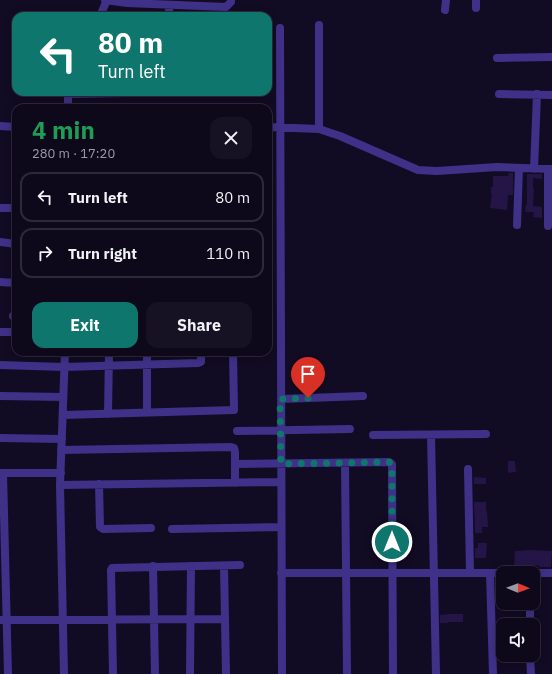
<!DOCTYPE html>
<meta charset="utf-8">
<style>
:root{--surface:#0e081b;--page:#171124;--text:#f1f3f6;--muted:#9b9aa3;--line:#2e293a;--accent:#0f766e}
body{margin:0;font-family:"IBM Plex Sans",sans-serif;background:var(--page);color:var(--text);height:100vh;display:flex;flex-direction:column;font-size:15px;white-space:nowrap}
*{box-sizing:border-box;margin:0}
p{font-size:13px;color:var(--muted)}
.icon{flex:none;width:22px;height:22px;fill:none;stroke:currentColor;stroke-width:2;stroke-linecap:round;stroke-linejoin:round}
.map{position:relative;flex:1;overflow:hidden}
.drawer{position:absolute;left:12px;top:104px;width:260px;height:252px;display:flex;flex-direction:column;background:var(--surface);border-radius:12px;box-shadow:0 2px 10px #0003,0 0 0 1px var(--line)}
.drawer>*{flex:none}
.guide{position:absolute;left:12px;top:12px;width:260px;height:84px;border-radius:12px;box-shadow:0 2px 10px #0003,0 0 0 1px var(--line);background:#0f766e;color:#fff;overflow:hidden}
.needle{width:26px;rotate:91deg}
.fabs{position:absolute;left:496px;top:566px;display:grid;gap:8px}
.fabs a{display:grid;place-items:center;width:44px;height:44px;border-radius:8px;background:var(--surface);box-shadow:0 2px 10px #0003,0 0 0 1px var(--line);font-size:20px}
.pin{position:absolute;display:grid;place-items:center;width:34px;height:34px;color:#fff;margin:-41px -17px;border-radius:50% 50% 50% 0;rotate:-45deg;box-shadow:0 0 4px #0007}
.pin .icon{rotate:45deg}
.me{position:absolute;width:44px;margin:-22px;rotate:0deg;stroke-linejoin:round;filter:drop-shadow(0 0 3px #0008)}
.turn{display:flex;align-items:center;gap:14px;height:84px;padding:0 20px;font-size:18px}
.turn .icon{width:52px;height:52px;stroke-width:2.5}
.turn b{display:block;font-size:28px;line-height:34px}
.round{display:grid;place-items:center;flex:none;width:42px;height:42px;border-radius:12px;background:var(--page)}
.head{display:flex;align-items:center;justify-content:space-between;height:68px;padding:0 20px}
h1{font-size:24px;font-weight:800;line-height:30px;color:#1e9e55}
.action{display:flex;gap:8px;margin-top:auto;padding:8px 20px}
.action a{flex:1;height:46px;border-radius:12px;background:var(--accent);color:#fff;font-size:16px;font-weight:800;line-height:46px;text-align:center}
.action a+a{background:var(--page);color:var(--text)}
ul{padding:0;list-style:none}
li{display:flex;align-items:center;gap:12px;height:50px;margin:0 8px 6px;padding:0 12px;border:2px solid var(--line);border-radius:12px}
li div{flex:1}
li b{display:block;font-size:15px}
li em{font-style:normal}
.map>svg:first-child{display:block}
.building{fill:#251547}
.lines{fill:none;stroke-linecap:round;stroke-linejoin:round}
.minor{stroke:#3f3188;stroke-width:8}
.route{stroke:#0f766e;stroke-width:7;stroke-dasharray:0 12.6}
</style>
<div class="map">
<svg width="552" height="674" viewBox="0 0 552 674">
<rect width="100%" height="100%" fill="#120b24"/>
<!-- building -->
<path class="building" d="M509 173H513V195H508L507 210 490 208 492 194H491V187H493V176H508Z
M527 174H542V179L533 178V189H534L533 206 542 207V218L533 217 534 212H525L526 205H527Z
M508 461H515L516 472 508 473Z
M474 477 486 478V484H474Z
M474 502H486V511H487L488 527H482V533H475Z
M478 543H487L486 558H475V548H478Z
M530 550 552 551 551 567H539V565L514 568 515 551Z
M450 614H463V622H448V623H440V615Z"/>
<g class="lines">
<!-- minor -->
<path class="minor" d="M105 0 127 3 226 7 231 2V0
M476 8V0
M445 10 446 0
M100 16 107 0
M169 16V5
M280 28 282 674
M497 58 552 57
M68 94 187 92
M499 94 552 95
M68 108V92
M0 126 16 127
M268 127 319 129 340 136 418 170 437 171 497 167 552 169
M319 129V25
M534 169 537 94
M0 208H16
M517 225 519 168
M548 226V169
M0 242 16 244
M0 282 16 283
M13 316H16
M0 332H15
M147 352V412
M0 365 64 367 198 363 201 362V352
M0 396 63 397
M281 399 363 396
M108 414 109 352
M63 415 234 410 233 352
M237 431 350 429
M373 435 486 434
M431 435 436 674
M0 438 62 439
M61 450 231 447 234 448 235 452V483
M345 463 347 674
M235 464 389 462 392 464 393 674
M468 469 470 573
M0 473H61
M3 473 8 674
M99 484 100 527 103 529 151 528
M60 485 281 482
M172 529 281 527
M153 566 155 674
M224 566 226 674
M281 573H503
M490 573 493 674
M533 573H552
M530 603V625
M0 620 225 619
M530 655 531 674
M64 674 60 485 65 352
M113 674 111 570 112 568 240 565
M190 674 191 566"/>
</g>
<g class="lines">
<!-- route -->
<path class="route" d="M308 398 280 399 281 464 389 462 392 464V542"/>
</g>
</svg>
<div class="fabs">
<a><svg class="needle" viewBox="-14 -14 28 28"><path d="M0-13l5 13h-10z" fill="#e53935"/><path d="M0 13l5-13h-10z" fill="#9b9aa3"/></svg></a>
<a><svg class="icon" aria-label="sound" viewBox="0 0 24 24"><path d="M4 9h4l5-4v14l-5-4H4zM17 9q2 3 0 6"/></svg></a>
</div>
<div class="pin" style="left:308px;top:398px;background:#d93025"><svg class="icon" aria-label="arrive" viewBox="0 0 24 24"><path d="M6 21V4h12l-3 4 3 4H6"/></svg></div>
<svg class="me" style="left:392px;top:542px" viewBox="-20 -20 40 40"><circle r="17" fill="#0f766e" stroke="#fff" stroke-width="3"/><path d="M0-11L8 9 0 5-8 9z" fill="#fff"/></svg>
<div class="guide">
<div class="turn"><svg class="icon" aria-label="left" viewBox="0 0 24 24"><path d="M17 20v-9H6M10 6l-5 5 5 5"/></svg><div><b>80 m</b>Turn left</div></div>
</div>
<section class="drawer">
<div class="head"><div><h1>4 min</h1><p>280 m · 17:20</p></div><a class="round"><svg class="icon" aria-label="close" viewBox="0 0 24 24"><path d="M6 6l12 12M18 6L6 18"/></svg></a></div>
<ul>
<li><svg class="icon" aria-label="left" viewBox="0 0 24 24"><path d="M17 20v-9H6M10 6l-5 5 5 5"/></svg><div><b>Turn left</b></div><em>80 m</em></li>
<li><svg class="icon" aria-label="right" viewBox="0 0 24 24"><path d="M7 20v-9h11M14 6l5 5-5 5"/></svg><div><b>Turn right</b></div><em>110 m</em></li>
</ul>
<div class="action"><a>Exit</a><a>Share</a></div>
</section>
</div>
